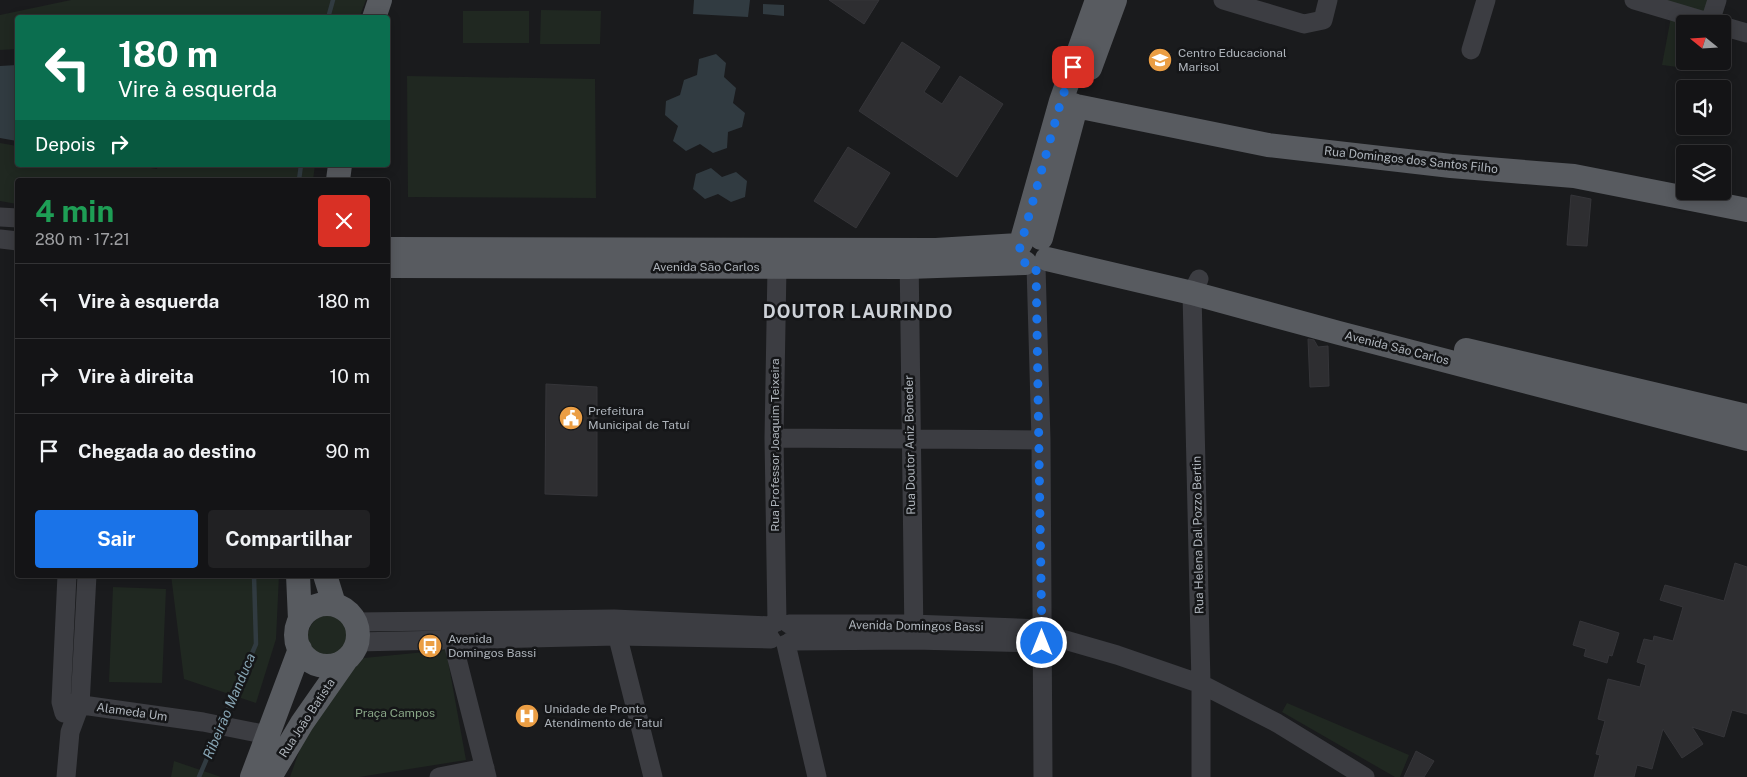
<!DOCTYPE html>
<html lang="pt">
<meta charset="utf-8">
<style>
:root{--surface:#141416;--page:#212123;--text:#f1f3f6;--muted:#9d9ea1;--line:#333335;--accent:#1a73e8}
body{margin:0;font-family:"Public Sans",sans-serif;background:var(--page);color:var(--text);height:100vh;display:flex;flex-direction:column;font-size:19px;white-space:nowrap}
*{box-sizing:border-box;margin:0}
p{font-size:16px;color:var(--muted)}
.icon{flex:none;width:28px;height:28px;fill:none;stroke:currentColor;stroke-width:2;stroke-linecap:round;stroke-linejoin:round}
.map{position:relative;flex:1;overflow:hidden}
.drawer{position:absolute;left:15px;top:178px;width:375px;height:400px;display:flex;flex-direction:column;background:var(--surface);border-radius:5px;box-shadow:0 2px 12px #0003,0 0 0 1px var(--line)}
.drawer>*{flex:none}
.banner{position:absolute;left:15px;top:15px;width:375px;height:152px;border-radius:5px;box-shadow:0 2px 12px #0003,0 0 0 1px var(--line);background:#0b6e4f;color:#fff;overflow:hidden}
.needle{width:32px;rotate:288deg}
.tools{position:absolute;left:1676px;top:15px;display:grid;gap:10px}
.tools a{display:grid;place-items:center;width:55px;height:55px;border-radius:5px;background:var(--surface);box-shadow:0 2px 12px #0003,0 0 0 1px var(--line);font-size:25px}
.pin{position:absolute;display:grid;place-items:center;width:42px;height:42px;color:#fff;margin:-21px;border-radius:10px;box-shadow:0 2px 8px #0006}
.me{position:absolute;width:55px;margin:-28px;rotate:0deg;stroke-linejoin:round;filter:drop-shadow(0 0 4px #0008)}
.turn{display:flex;align-items:center;gap:18px;height:105px;padding:0 20px;font-size:22px}
.turn .icon{width:65px;height:65px;stroke-width:2.5}
.turn b{display:block;font-size:35px;line-height:42px}
.then{display:flex;align-items:center;height:48px;padding:0 20px;background:#0003;gap:10px;font-size:19px}
.round{display:grid;place-items:center;flex:none;width:52px;height:52px;border-radius:5px;background:var(--page)}
.summary{display:flex;align-items:center;justify-content:space-between;height:85px;padding:0 20px}
h1{font-size:30px;font-weight:700;line-height:38px;color:#1e9e55}
.primary-button{display:flex;gap:10px;margin-top:auto;padding:10px 20px}
.primary-button a{flex:1;height:58px;border-radius:5px;background:var(--accent);color:#fff;font-size:20px;font-weight:700;line-height:58px;text-align:center}
.primary-button a+a{background:var(--page);color:var(--text)}
ul{padding:0;list-style:none}
li{display:flex;align-items:center;gap:15px;height:75px;padding:0 20px;border-top:1px solid var(--line)}
li div{flex:1}
li b{display:block;font-size:19px}
li em{font-style:normal}
.map>svg:first-child{display:block}
.green{fill:#202821}
.water{fill:#313b41}
.lines{fill:none;stroke-linecap:round;stroke-linejoin:round}
.stream{stroke:#313b41;stroke-width:4.5}
.building{fill:#2e2e31;stroke:#353539}
.minor{stroke:#3c3d42;stroke-width:19}
.major{stroke:#585b60;stroke-width:24}
.route{stroke:#1a73e8;stroke-width:9;stroke-dasharray:0 16.2}
.labels{text-anchor:middle;stroke-width:5;stroke-linejoin:round;paint-order:stroke}
.poi-label{font-size:12px;fill:#aeb4bb;stroke:#151618;text-anchor:start}
.street-label{font-size:12px;fill:#aeb4bb;stroke:#151618}
.park-label{font-size:12px;fill:#88a586;stroke:#151618}
.water-label{font-size:14px;font-style:italic;fill:#87a5b4;stroke:#151618}
.district-label{font-size:18px;font-weight:bold;letter-spacing:1px;fill:#ced2d8;stroke:#151618}
</style>
<div class="map">
<svg width="1747" height="777" viewBox="0 0 1747 777">
<rect width="100%" height="100%" fill="#1a1b1d"/>
<!-- green -->
<path class="green" d="M71 0H366L359 18H18L17 49 0 50V15Z
M1655 0H1715L1709 20Z
M541 10 601 11 600 44H540Z
M463 11H529V43H463Z
M1671 17 1685 24V61H1705L1701 70 1662 65Z
M407 76 595 79 596 198 408 197Z
M0 143 17 146 18 165H132L157 169 158 165H315L313 180H18L17 204 0 201Z
M105 575H157V579L105 577Z
M171 575H279L276 639 256 703 184 679Z
M113 587 166 589 162 683 109 682Z
M308 636a21 21 0 1 1 42 0a21 21 0 1 1-42 0Z
M446 650 466 760 359 777H290L301 746 319 707 364 658Z
M1287 703 1409 755 1400 777H1395L1282 712Z
M174 761 221 777H171Z"/>
<!-- water -->
<path class="water" d="M694 0H750L748 17 693 14Z
M763 4 784 5V16L763 14Z
M716 54 726 63 724 77 736 88 733 103 745 113 742 127 728 132 727 148 713 153 700 144 686 151 673 141 678 126 665 115 666 101 680 95 684 80 697 75 699 59Z
M17 65 18 66 17 141 0 138V66Z
M711 168 722 177 736 172 747 181 745 197 731 202 718 194 705 199 693 189 696 174Z"/>
<g class="lines">
<!-- stream -->
<path class="stream" d="M328 18 333 0
M299 180 301 165
M223 721 256 644 254 575
M199 777 219 730"/>
</g>
<!-- building -->
<path class="building" d="M829 0H879L864 24Z
M902 42 940 67 924 92 942 104 960 76 1003 104 957 177 859 111Z
M848 147 890 173 856 228 814 201Z
M1571 195 1591 199 1587 246 1567 245Z
M1308 339 1314 340 1318 347 1328 346 1329 386 1310 387Z
M546 384 597 387V496L545 494Z
M1735 563 1747 567V714L1732 710 1724 737 1692 727 1703 744 1682 758 1663 729 1652 769 1637 765 1634 777H1594L1600 755 1596 754 1605 721 1598 719 1608 679 1640 687 1646 665 1637 662 1644 639 1653 641 1654 636 1673 641 1683 607 1660 600 1665 585 1724 601Z
M1580 621 1619 633 1612 656 1609 655 1607 663 1584 656 1586 649 1573 645Z
M1416 751 1434 761 1424 777H1404Z"/>
<g class="lines">
<!-- minor -->
<path class="minor" d="M1223 0 1304 24 1323 20 1328 0
M1634 0 1715 24
M1710 22 1717 0
M1722 26 1747 33
M1471 50 1486 0
M0 217 18 218
M0 239 18 241
M909 253 914 640
M1036 266 1041 440 1043 777
M777 267 774 438 777 622
M1199 279 1192 293 1201 684V777
M774 438 1041 440
M356 622 614 619 771 626
M789 624H912L1042 629 1058 638 1117 655 1201 684 1277 723 1365 777
M615 626 653 777
M452 639 487 777
M791 641 914 640 1042 643 1053 640
M357 642 617 636 771 639
M786 644 817 777
M61 702 203 722 268 735
M64 713 61 702 67 575
M66 777 70 732 80 705 87 575
M439 777 485 768"/>
<!-- major -->
<path class="major" d="M374 18 380 0
M1090 68 1115 0
M1061 101 1076 106 1268 145 1451 166 1574 176 1747 210
M338 180 340 165
M1041 238 1073 118
M1021 243 1061 101 1097 0
M388 249 936 250 1020 245
M1047 259 1192 293 1339 333 1747 439
M388 266 908 267 1025 263
M1466 350 1747 416
M298 575 300 620
M325 575 334 604
M296 635a31 31 0 1 1 62 0a31 31 0 1 1-62 0Z
M252 777 300 649
M270 777 302 723 346 660"/>
</g>
<g class="lines">
<!-- route -->
<path class="route" d="M1042 643 1036 266 1025 263 1019 251 1061 101 1073 67"/>
</g>
<!-- icons -->
<defs>
<g id="school-disc" transform="scale(1.25)"><circle r="9.5" fill="#eb9e44" stroke="#151618"/><path d="M0-5L7-2L0 1L-7-2ZM-4 1L0 2.5L4 1V4Q0 6-4 4Z" fill="#fff"/></g>
<g id="civic-disc" transform="scale(1.25)"><circle r="9.5" fill="#eb9e44" stroke="#151618"/><path d="M-.6-6.5H3V-4.5H.6V-3L4-1V1h2V6H-6V1h2V-1L-.6-3ZM-1.2 2.5V6h2.4V2.5Z" fill="#fff"/></g>
<g id="bus-disc" transform="scale(1.25)"><circle r="9.5" fill="#eb9e44" stroke="#151618"/><path d="M-5-6H5V4H4V6H2V4H-2V6H-4V4H-5ZM-3.5-4V0h7V-4ZM-3.5 1.2v1.5H-2V1.2ZM2 1.2v1.5H3.5V1.2Z" fill="#fff"/></g>
<g id="hospital-disc" transform="scale(1.25)"><circle r="9.5" fill="#eb9e44" stroke="#151618"/><path d="M-5-5h3v3.5h4V-5h3V5h-3V1.5h-4V5h-3Z" fill="#fff"/></g>
</defs>
<g fill-rule="evenodd">
<use href="#school-disc" x="1160" y="60"/>
<use href="#civic-disc" x="571" y="418"/>
<use href="#bus-disc" x="430" y="646"/>
<use href="#hospital-disc" x="527" y="716"/>
</g>
<g class="labels">
<!-- poi labels -->
<g class="poi-label">
<text x="1178" y="57">Centro Educacional<tspan x="1178" dy="14">Marisol</tspan></text>
<text x="588" y="415">Prefeitura<tspan x="588" dy="14">Municipal de Tatuí</tspan></text>
<text x="448" y="643">Avenida<tspan x="448" dy="14">Domingos Bassi</tspan></text>
<text x="544" y="713">Unidade de Pronto<tspan x="544" dy="14">Atendimento de Tatuí</tspan></text>
</g>
<!-- street labels -->
<g class="street-label">
<text transform="translate(1411 160) rotate(6)" y="4">Rua Domingos dos Santos Filho</text>
<text x="706" y="271">Avenida São Carlos</text>
<text transform="translate(1397 348) rotate(14)" y="4">Avenida São Carlos</text>
<text transform="translate(775 445) rotate(-90)" y="4">Rua Professor Joaquim Teixeira</text>
<text transform="translate(910 445) rotate(-91)" y="4">Rua Doutor Aniz Boneder</text>
<text transform="translate(1198 535) rotate(-91)" y="4">Rua Helena Dal Pozzo Bertin</text>
<text transform="translate(916 626) rotate(1)" y="4">Avenida Domingos Bassi</text>
<text transform="translate(132 712) rotate(8)" y="4">Alameda Um</text>
<text transform="translate(307 718) rotate(-57)" y="4">Rua João Batista</text>
</g>
<!-- park labels -->
<g class="park-label">
<text x="395" y="717">Praça Campos</text>
</g>
<!-- water labels -->
<g class="water-label">
<text transform="translate(229 706) rotate(-67)" y="5">Ribeirão Manduca</text>
</g>
<!-- district labels -->
<g class="district-label">
<text x="858" y="318">DOUTOR LAURINDO</text>
</g>
</g>
</svg>
<div class="tools">
<a><svg class="needle" viewBox="-14 -14 28 28"><path d="M0-13l5 13h-10z" fill="#e53935"/><path d="M0 13l5-13h-10z" fill="#9d9ea1"/></svg></a>
<a><svg class="icon" aria-label="sound" viewBox="0 0 24 24"><path d="M4 9h4l5-4v14l-5-4H4zM17 9q2 3 0 6"/></svg></a>
<a><svg class="icon" aria-label="layers" viewBox="0 0 24 24"><path d="M12 4l9 5-9 5-9-5zM3 14l9 5 9-5"/></svg></a>
</div>
<div class="pin" style="left:1073px;top:67px;background:#d93025"><svg class="icon" aria-label="arrive" viewBox="0 0 24 24"><path d="M6 21V4h12l-3 4 3 4H6"/></svg></div>
<svg class="me" style="left:1042px;top:643px" viewBox="-20 -20 40 40"><circle r="17" fill="#1a73e8" stroke="#fff" stroke-width="3"/><path d="M0-11L8 9 0 5-8 9z" fill="#fff"/></svg>
<div class="banner">
<div class="turn"><svg class="icon" aria-label="left" viewBox="0 0 24 24"><path d="M17 20v-9H6M10 6l-5 5 5 5"/></svg><div><b>180 m</b>Vire à esquerda</div></div>
<div class="then">Depois<svg class="icon" aria-label="right" viewBox="0 0 24 24"><path d="M7 20v-9h11M14 6l5 5-5 5"/></svg></div>
</div>
<section class="drawer">
<div class="summary"><div><h1>4 min</h1><p>280 m · 17:21</p></div><a class="round" style="background:#d93025;color:#fff"><svg class="icon" aria-label="close" viewBox="0 0 24 24"><path d="M6 6l12 12M18 6L6 18"/></svg></a></div>
<ul>
<li><svg class="icon" aria-label="left" viewBox="0 0 24 24"><path d="M17 20v-9H6M10 6l-5 5 5 5"/></svg><div><b>Vire à esquerda</b></div><em>180 m</em></li>
<li><svg class="icon" aria-label="right" viewBox="0 0 24 24"><path d="M7 20v-9h11M14 6l5 5-5 5"/></svg><div><b>Vire à direita</b></div><em>10 m</em></li>
<li><svg class="icon" aria-label="arrive" viewBox="0 0 24 24"><path d="M6 21V4h12l-3 4 3 4H6"/></svg><div><b>Chegada ao destino</b></div><em>90 m</em></li>
</ul>
<div class="primary-button"><a>Sair</a><a>Compartilhar</a></div>
</section>
</div>
